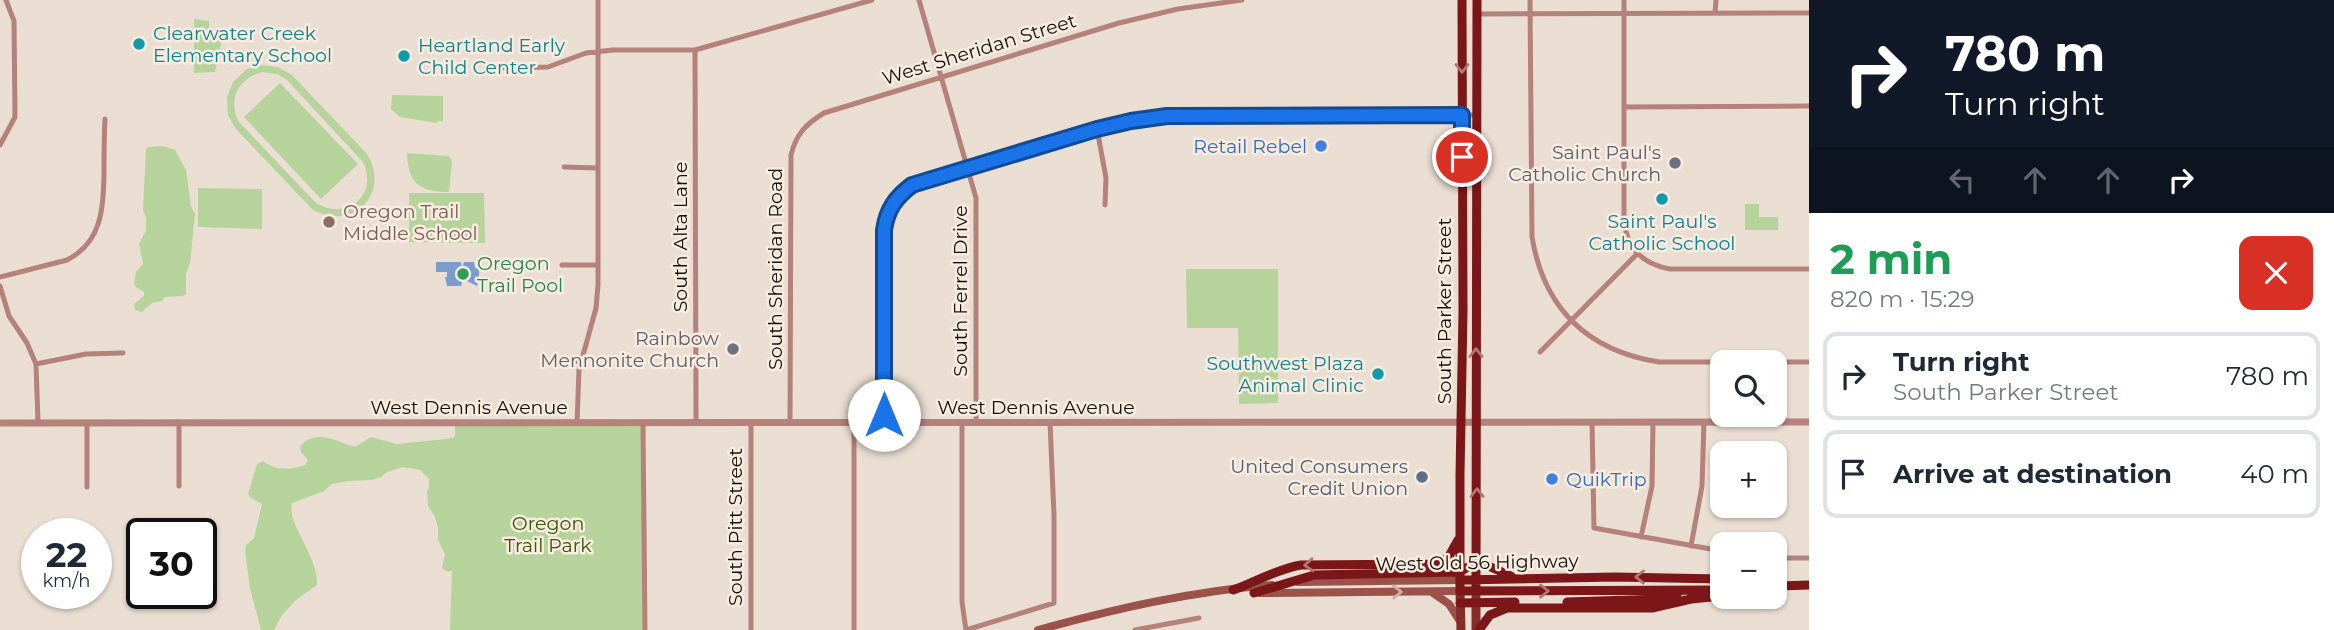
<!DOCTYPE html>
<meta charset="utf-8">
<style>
:root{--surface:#fff;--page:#f6f6f7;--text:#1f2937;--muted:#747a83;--line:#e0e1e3}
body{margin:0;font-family:Montserrat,sans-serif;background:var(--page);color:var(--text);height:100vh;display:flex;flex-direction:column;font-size:26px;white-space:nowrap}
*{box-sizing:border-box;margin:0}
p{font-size:23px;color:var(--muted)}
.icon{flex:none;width:38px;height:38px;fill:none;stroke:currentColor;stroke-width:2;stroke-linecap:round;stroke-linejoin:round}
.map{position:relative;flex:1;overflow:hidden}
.side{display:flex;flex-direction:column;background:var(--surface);width:525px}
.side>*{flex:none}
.guide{background:#111827;color:#fff;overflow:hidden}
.controls{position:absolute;left:1710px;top:350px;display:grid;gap:14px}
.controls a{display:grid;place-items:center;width:77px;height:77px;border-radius:14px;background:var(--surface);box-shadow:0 2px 5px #0004;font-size:35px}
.speed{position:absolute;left:21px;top:518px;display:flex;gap:14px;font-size:35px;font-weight:700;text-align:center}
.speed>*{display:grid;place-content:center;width:91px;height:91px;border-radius:50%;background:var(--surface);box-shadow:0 2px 5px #0004;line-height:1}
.speed small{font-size:18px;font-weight:400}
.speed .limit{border:4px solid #111;border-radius:10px;background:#fff;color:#111}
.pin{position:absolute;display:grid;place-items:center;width:60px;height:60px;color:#fff;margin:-30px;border:4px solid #fff;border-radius:50%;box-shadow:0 2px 7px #0007}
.me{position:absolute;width:77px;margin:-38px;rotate:0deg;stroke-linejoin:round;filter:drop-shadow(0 0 5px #0008)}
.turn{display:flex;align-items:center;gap:24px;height:147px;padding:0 21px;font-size:32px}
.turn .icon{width:91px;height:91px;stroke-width:2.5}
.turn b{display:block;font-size:49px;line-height:60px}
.lanes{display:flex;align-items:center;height:66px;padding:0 21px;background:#0003;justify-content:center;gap:35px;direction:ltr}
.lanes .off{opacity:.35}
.round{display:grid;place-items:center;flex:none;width:74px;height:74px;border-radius:14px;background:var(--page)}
.head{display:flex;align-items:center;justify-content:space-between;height:119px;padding:0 21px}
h1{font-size:42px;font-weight:700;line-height:52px;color:#1e9e55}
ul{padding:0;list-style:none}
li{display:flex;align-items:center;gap:21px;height:88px;margin:0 14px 10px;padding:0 7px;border:4px solid var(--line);border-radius:14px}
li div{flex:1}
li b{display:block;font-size:26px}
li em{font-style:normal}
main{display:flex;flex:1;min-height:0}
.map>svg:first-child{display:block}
.green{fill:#b6d39c;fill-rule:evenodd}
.water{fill:#7a9dce}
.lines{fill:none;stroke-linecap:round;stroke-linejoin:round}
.minor{stroke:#b4817b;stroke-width:5}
.tertiary{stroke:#b4817b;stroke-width:7}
.secondary{stroke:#9a524b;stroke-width:8}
.primary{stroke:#852e29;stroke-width:9}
.trunk{stroke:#7b1718;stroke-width:9}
.oneway{stroke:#b37672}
.oneway2{stroke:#d2aea4}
.route-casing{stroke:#114b97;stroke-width:18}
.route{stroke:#1a73e8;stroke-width:12}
.culture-dot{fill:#0f9aa8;stroke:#f8ebdf;stroke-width:2.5}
.shop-dot{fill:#3f7fe0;stroke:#f8ebdf;stroke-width:2.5}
.worship-dot{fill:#6b7280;stroke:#f8ebdf;stroke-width:2.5}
.education-dot{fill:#8d6e63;stroke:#f8ebdf;stroke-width:2.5}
.leisure-dot{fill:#2e9e5b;stroke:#f8ebdf;stroke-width:2.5}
.service-dot{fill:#5c6f8a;stroke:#f8ebdf;stroke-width:2.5}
.labels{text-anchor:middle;stroke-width:5;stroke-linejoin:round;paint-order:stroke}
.culture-label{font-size:19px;fill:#0d838f;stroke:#f8ebdf;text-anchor:start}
.street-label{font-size:19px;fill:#15110d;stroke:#f8ebdf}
.shop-label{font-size:19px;fill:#366cbe;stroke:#f8ebdf;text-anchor:end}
.worship-label{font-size:19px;fill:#5b616d;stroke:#f8ebdf;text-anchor:end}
.education-label{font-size:19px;fill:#785e54;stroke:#f8ebdf;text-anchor:start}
.leisure-label{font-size:19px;fill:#27864d;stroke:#f8ebdf;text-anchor:start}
.service-label{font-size:19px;fill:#4e5e75;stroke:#f8ebdf;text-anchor:end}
.park-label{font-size:19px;fill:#375801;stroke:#f8ebdf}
</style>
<main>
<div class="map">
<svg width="1809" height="630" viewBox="0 0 1809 630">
<rect width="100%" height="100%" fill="#eaded2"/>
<!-- green -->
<path class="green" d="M194 19 209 21V33L223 35 215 72 194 73Z
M261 65 278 67 292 75 367 154C391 193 353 232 313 210L236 129 228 115 227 97 233 82 247 69ZM262 72 277 74 287 80 363 162C379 194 347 222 316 203L239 122C227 100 238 78 262 72Z
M280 83 358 164 321 199 244 117Z
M392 95 443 96V121H438L437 123 400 117 391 109Z
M163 146 175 150 186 170 191 206 195 214 190 263 186 274V294L183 296 165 297 162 301 152 303 142 312 135 310 134 304 144 296V292L136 287 134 283 136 272 143 264 139 244 146 230V218L143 210 146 149 148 147Z
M407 153 449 156 452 162 449 192C419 192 408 183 407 153Z
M198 188 262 189V229L198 227Z
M409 193H484L485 243 409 242Z
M1745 204H1759V217H1778V230H1745Z
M1186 269H1278V403L1239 404 1238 328H1187Z
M455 423 643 424 645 630H450L452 570 448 572 442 568 445 554 438 540V527L434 515 428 506 427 492 429 486V479L420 470 403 467 387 472 381 477 373 480 348 481 332 484 324 491 292 503C286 523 319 557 317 585L296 600 282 615 274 630H261L250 588 245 551 246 545 254 538 262 504 251 498 248 494 257 464 263 461C275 471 292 470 305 465L308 460 301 452 300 446C317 428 337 442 355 447L371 437 397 444 446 439 455 437Z"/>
<!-- water -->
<path class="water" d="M436 262H461L462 268 464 262H474L475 268H479V278L477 286 463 279 461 286H447L445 277H447V272H436Z"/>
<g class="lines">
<!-- minor -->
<path class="minor" d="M919 0 976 198V423
M1530 0 1532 237C1544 309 1588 351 1659 362H1809
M1624 0V219C1626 248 1642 264 1670 269H1809
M1715 13 1716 0
M1477 14 1809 13
M695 50 696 423
M504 68 548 67 586 53 613 50H695L872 0
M1624 107 1809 106
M1097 129 1106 178 1105 205
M0 145 15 117 14 21 6 0
M564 167 597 168
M562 265H598
M0 277 67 260C102 242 103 209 104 175 104 156 104 138 105 119
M0 286 9 316 27 343 36 364 38 422
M1540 352 1637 254
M563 359 581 362
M36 364 86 354 123 353
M179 422V486
M1592 422 1594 528 1722 551
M577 423 579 370 596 308 598 285V0
M751 423V630
M790 423 791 155C796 134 806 124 824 113L1119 23 1178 9 1242 0
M884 423V230C887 209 896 197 913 185 940 173 971 166 999 157 1068 137 1135 116 1208 114L1476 115
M962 423V602L966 630
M643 424 645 630
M87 487V423
M1641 537 1652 486 1653 422
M1691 546 1702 486 1704 422
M1774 558H1809
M854 630V423
M966 630 1054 603V516L1050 422
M1135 630 1199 618"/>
<!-- tertiary -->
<path class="tertiary" d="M0 423 1809 422"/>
<!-- secondary -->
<path class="secondary" d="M1298 582 1460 580
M1260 593 1460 591
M1433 593 1449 604 1460 621
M1038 630C1114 609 1192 591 1272 585"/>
<!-- primary -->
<path class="primary" d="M1460 591 1461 630
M1476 597V630"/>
<!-- trunk -->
<path class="trunk" d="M1462 0 1463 312 1460 475V591L1722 590
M1477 561 1511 576
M1460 580 1615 577 1722 579
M1774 586 1809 585
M1233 590C1255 582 1277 569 1301 565L1436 564 1448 558 1458 540
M1476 591 1477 0
M1254 593 1314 575 1460 572 1477 561
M1567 602 1663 599 1678 593
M1460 603 1515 602
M1479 630 1490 615 1507 608H1652L1691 599 1722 596"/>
</g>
<!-- one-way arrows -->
<defs><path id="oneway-chevron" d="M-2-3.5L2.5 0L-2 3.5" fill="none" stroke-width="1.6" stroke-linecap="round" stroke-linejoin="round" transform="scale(1.75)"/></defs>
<g class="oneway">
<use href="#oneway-chevron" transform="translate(1462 68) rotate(90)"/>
<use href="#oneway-chevron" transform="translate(1476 353) rotate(-90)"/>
<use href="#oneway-chevron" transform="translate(1477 493) rotate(-90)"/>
<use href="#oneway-chevron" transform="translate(1309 565) rotate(176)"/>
<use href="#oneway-chevron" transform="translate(1640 577) rotate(-179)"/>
<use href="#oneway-chevron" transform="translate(1544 591)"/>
</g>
<use class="oneway2" href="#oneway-chevron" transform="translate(1397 592) rotate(-1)"/>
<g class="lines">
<!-- route casing -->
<g class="route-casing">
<path id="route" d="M884 415V230C887 209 896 197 912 185L1097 129 1131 121 1167 116 1462 115V157"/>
</g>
<!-- route -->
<use href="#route" class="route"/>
</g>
<!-- markers -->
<g class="culture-dot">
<circle cx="139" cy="44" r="7"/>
<circle cx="404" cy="56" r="7"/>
<circle cx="1662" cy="199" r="7"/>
<circle cx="1378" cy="374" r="7"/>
</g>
<g class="shop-dot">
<circle cx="1321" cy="146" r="7"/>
<circle cx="1552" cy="479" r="7"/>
</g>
<g class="worship-dot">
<circle cx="1675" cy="163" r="7"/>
<circle cx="733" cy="349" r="7"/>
</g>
<circle class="education-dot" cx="329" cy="222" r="7"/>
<circle class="leisure-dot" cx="463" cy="274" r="7"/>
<circle class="service-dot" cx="1422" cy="477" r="7"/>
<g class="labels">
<!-- culture labels -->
<g class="culture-label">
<text x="153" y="40">Clearwater Creek<tspan x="153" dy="22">Elementary School</tspan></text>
<text x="418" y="52">Heartland Early<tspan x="418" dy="22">Child Center</tspan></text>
<text x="1662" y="228" text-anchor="middle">Saint Paul's<tspan x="1662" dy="22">Catholic School</tspan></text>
<text x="1364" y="370" text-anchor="end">Southwest Plaza<tspan x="1364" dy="22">Animal Clinic</tspan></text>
</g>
<!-- street labels -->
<g class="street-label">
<text transform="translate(979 49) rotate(-17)" y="7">West Sheridan Street</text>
<text transform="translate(680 237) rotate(-90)" y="7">South Alta Lane</text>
<text transform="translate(775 269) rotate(-90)" y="7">South Sheridan Road</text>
<text transform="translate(960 291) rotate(-90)" y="7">South Ferrel Drive</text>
<text transform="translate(1444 311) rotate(-90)" y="7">South Parker Street</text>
<text x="469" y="414">West Dennis Avenue</text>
<text x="1036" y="414">West Dennis Avenue</text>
<text transform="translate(735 527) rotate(-90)" y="7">South Pitt Street</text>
<text transform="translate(1477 562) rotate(-1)" y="7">West Old 56 Highway</text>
</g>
<!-- shop labels -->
<g class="shop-label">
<text x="1307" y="153">Retail Rebel</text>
<text x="1566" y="486" text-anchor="start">QuikTrip</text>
</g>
<!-- worship labels -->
<g class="worship-label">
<text x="1661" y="159">Saint Paul's<tspan x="1661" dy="22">Catholic Church</tspan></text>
<text x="719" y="345">Rainbow<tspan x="719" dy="22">Mennonite Church</tspan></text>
</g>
<!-- education labels -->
<g class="education-label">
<text x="343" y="218">Oregon Trail<tspan x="343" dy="22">Middle School</tspan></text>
</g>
<!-- leisure labels -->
<g class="leisure-label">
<text x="477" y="270">Oregon<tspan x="477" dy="22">Trail Pool</tspan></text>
</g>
<!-- service labels -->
<g class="service-label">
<text x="1408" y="473">United Consumers<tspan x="1408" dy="22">Credit Union</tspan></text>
</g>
<!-- park labels -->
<g class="park-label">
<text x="548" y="530">Oregon<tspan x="548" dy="22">Trail Park</tspan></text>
</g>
</g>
</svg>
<div class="controls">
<a><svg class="icon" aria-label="search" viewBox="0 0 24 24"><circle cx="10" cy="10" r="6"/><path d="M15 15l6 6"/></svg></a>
<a>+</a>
<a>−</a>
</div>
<div class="speed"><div>22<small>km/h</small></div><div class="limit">30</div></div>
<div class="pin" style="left:1462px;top:157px;background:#d93025"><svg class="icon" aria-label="arrive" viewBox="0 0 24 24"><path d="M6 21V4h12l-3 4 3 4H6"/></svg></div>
<svg class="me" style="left:884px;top:415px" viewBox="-20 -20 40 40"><circle r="19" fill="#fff"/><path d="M0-13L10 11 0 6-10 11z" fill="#1a73e8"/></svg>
</div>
<section class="side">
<div class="guide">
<div class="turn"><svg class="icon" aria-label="right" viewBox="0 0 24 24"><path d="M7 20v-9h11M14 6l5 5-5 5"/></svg><div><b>780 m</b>Turn right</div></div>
<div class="lanes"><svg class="icon off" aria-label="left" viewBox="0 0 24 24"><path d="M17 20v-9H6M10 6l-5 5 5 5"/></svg><svg class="icon off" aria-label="ahead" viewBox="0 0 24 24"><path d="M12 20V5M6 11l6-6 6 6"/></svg><svg class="icon off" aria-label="ahead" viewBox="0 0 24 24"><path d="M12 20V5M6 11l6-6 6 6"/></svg><svg class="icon" aria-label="right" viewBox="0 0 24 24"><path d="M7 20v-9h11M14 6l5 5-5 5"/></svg></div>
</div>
<div class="head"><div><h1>2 min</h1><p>820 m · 15:29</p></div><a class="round" style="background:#d93025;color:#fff"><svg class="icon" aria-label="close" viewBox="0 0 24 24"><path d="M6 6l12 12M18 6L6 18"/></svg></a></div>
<ul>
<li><svg class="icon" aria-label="right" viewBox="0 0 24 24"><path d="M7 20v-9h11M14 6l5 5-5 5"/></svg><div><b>Turn right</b><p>South Parker Street</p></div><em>780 m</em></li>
<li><svg class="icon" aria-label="arrive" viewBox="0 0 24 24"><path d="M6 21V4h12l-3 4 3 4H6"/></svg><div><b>Arrive at destination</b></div><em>40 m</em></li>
</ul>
</section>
</main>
